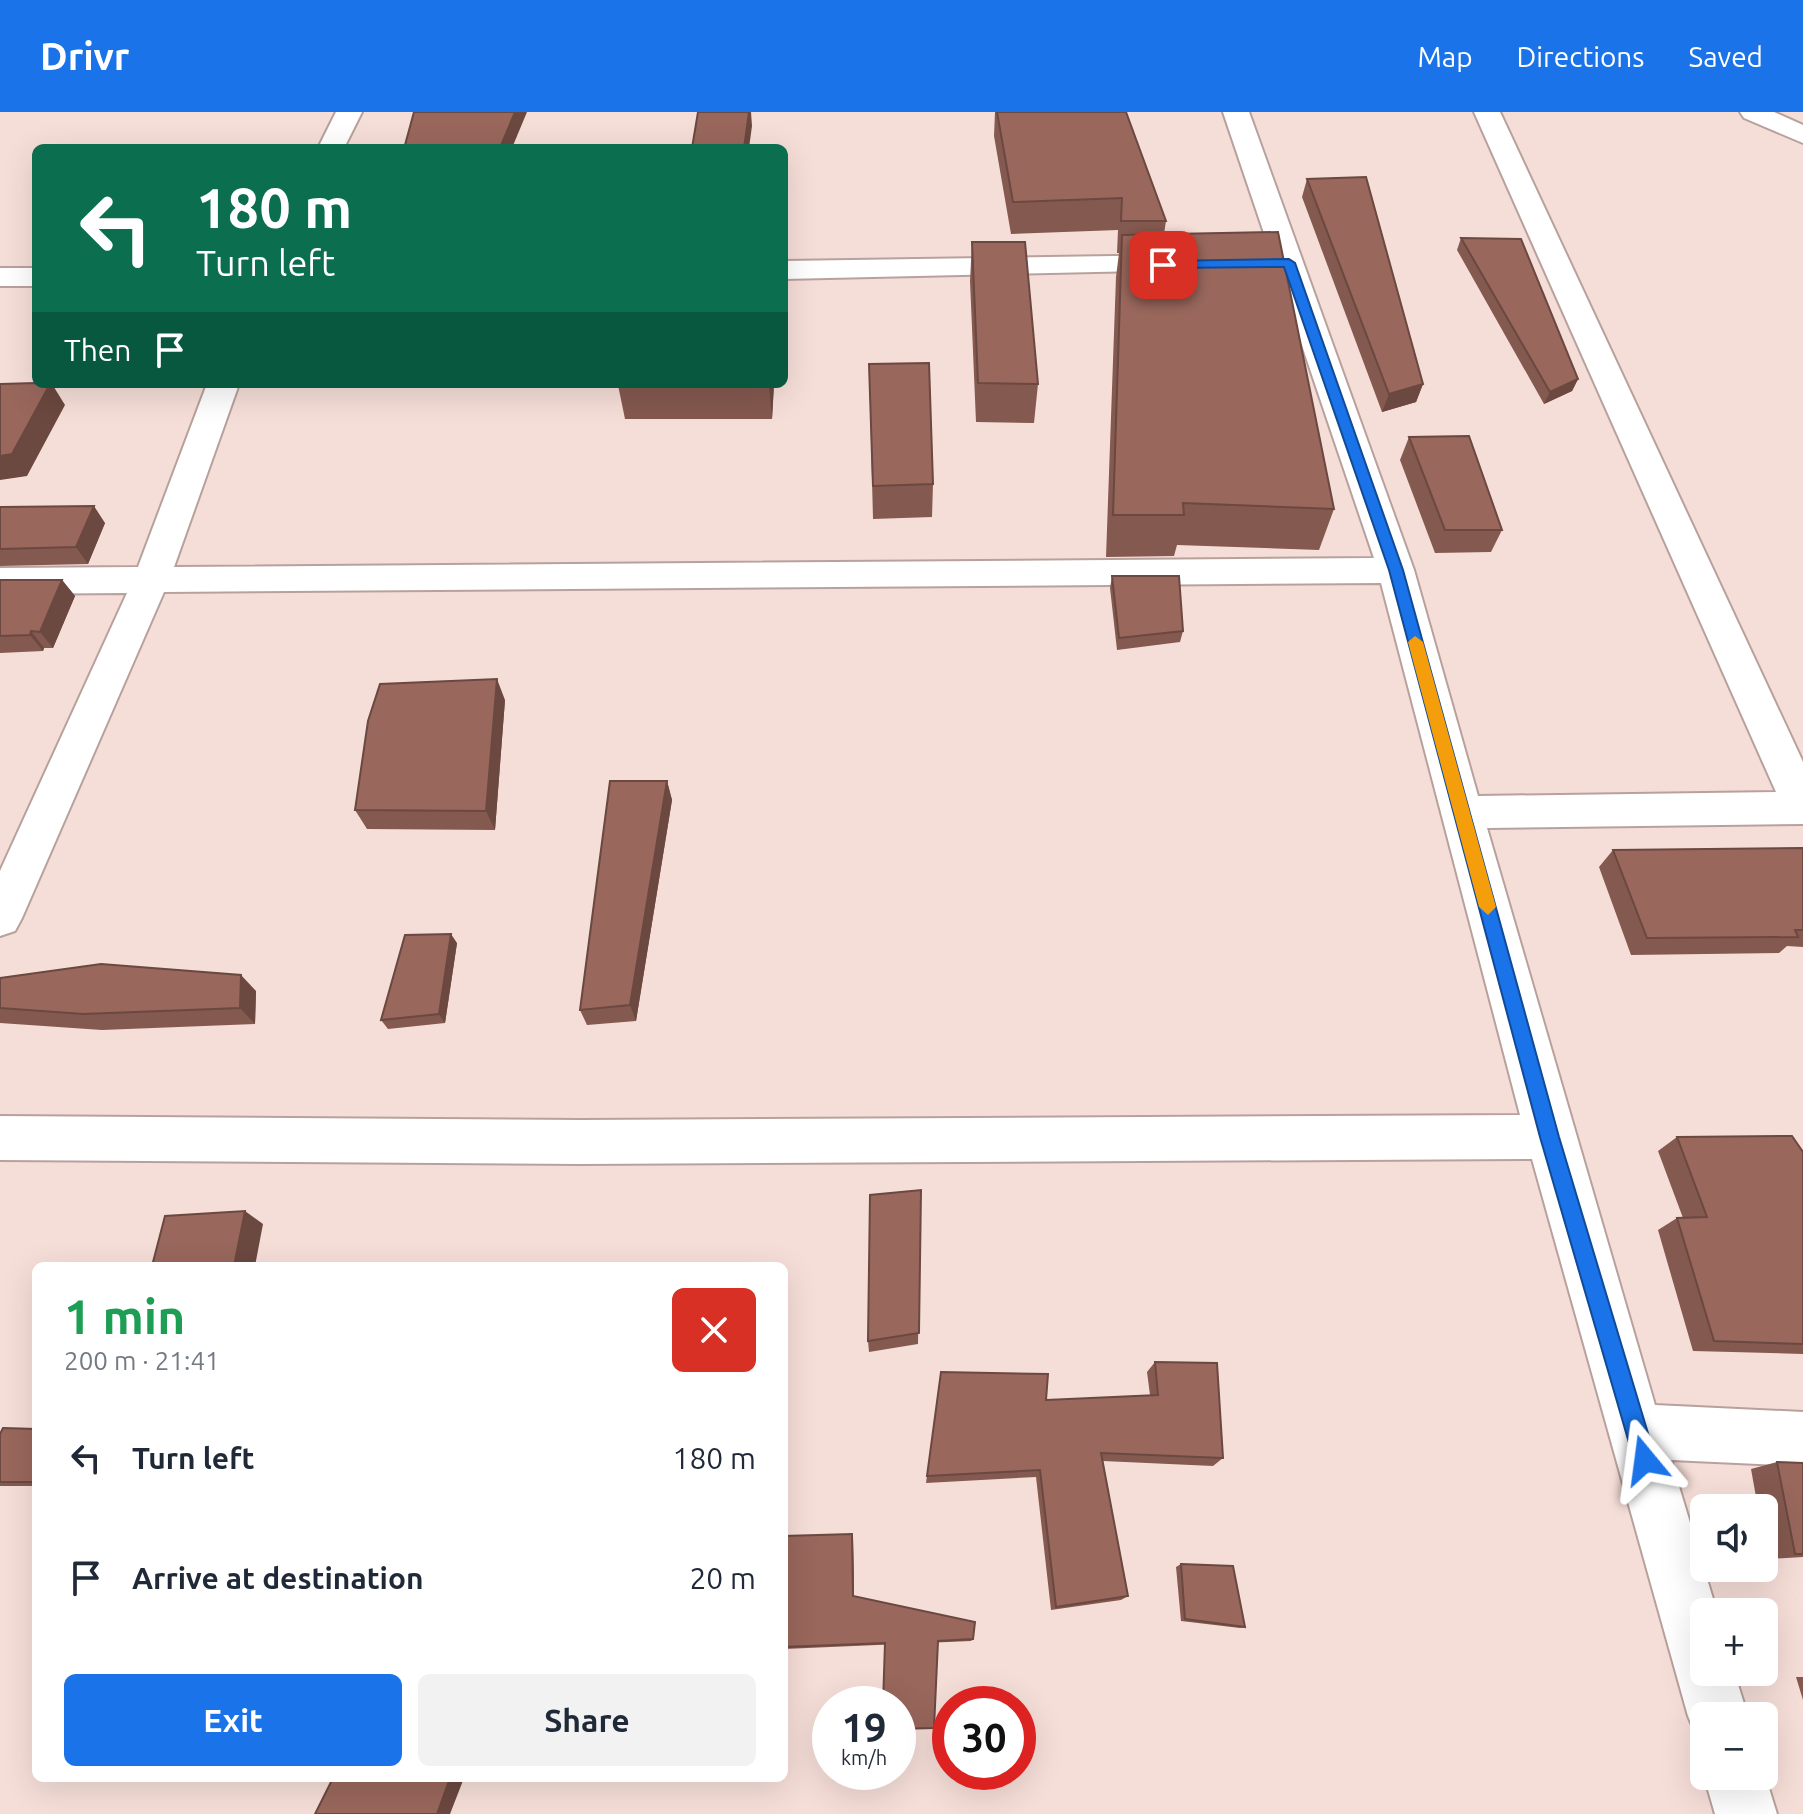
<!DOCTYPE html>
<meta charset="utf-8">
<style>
:root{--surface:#fff;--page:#f2f2f3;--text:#1f2937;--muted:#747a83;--accent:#1a73e8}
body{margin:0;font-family:Ubuntu,sans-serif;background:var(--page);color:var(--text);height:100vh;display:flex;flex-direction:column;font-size:30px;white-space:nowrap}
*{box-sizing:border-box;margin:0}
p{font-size:26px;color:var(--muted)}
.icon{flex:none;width:44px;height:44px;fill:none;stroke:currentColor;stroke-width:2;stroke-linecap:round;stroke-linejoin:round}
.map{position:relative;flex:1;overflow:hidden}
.drawer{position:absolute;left:32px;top:1150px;width:756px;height:520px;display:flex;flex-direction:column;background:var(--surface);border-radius:12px;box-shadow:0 8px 32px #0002}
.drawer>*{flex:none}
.top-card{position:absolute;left:32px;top:32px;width:756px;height:244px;border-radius:12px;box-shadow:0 8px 32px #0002;background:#0b6e4f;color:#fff;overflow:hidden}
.buttons{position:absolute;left:1690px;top:1382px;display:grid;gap:16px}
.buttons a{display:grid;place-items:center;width:88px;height:88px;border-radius:12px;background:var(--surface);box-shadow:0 8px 32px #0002;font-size:40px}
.speed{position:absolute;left:812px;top:1574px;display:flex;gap:16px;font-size:40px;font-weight:700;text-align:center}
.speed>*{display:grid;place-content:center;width:104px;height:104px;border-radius:50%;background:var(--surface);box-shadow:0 8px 32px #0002;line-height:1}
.speed small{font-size:20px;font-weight:400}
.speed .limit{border:12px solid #d22;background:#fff;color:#111}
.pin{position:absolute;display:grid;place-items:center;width:68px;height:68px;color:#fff;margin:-34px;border-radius:16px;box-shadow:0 4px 12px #0006}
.me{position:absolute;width:88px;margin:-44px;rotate:344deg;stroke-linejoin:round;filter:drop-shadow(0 0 6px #0008)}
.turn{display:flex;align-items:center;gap:28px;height:168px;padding:0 32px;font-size:36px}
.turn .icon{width:104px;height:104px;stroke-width:2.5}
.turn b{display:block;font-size:56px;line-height:68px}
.then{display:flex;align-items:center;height:76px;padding:0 32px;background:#0003;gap:16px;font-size:30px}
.round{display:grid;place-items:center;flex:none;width:84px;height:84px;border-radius:12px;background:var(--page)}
.summary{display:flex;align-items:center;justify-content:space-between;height:136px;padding:0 32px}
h1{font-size:48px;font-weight:600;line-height:60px;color:#1e9e55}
.cta{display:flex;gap:16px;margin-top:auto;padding:16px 32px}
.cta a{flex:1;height:92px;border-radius:12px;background:var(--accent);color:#fff;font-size:32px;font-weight:600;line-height:92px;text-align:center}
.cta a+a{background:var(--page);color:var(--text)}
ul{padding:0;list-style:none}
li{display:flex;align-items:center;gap:24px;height:120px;padding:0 32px}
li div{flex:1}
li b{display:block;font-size:30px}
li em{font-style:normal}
header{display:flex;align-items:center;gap:48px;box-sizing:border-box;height:112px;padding:0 40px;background:var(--accent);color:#fff}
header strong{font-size:38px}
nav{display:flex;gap:44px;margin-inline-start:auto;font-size:28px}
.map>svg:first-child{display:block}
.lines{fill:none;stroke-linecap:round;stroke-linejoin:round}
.minor-casing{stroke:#b8a19c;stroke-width:4}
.minor{fill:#fff;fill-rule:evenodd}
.wall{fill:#84594f}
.shaded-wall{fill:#6b4840}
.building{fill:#99675c;stroke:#6b4840;stroke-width:2}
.route{fill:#1a73e8;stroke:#114b97;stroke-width:2}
.slow{fill:#f59e0b}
</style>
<header>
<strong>Drivr</strong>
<nav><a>Map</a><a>Directions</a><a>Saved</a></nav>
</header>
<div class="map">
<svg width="1803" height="1702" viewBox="0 0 1803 1702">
<rect width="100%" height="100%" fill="#f6ded8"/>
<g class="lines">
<!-- minor casing -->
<g class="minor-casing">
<path id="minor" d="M336 0H362L344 36H318Z
M1223 0H1249L1414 458 1478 684 1776 680 1474 0H1500L1803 650V712L1487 716 1655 1293 1803 1300V1354L1671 1348 1717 1500H1704V1560H1734L1748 1604H1704V1628L1697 1625 1688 1604 1532 1047 581 1052 0 1048V1004L581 1008 1520 1003 1381 471 164 480 22 806 15 819 0 824V759L127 481 0 482V456L138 455 207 272H239L174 455 1374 446Z
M1740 0H1774L1803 13V31L1744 6Z
M1178 143 1188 146 1193 152 1188 158 784 167V149Z
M0 156H36V174H0Z
M1764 1660 1777 1702H1715L1704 1664H1764Z"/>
</g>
<!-- minor -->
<use href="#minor" class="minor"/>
</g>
<!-- wall -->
<path class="wall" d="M995 0H1126L1166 109 1164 122 1334 397 1319 438 1177 433 1174 444 1106 445 1116 165 1119 141H1117L1118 118 1011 122 994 24Z
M405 33 512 36H406Z
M1307 67 1423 272 1416 290 1382 300 1302 85Z
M1461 126 1578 267 1572 279 1544 292 1457 138Z
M972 130 1038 272 1034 311 976 310 970 169Z
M869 252 933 372 932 405 873 407Z
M774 272 772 307H625L618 273Z
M1409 325 1502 418 1491 440 1435 441 1400 348Z
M0 395 105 411 88 452 0 454Z
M1112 464 1183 519 1180 530 1117 538 1110 476Z
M0 468H62L75 484 53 536H44L43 539 0 541Z
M505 588 495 718 367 717 355 698Z
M667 669 672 688 636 909 587 913 580 898Z
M1803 736V835L1787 834 1779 841 1631 843 1599 755 1613 738Z
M457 831 445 911 388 917 381 908Z
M0 866 256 879 255 912 102 918 0 911Z
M1677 1025 1803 1040V1242L1693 1239 1658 1118 1677 1106H1683L1658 1039Z
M921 1078 918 1232 869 1240 868 1229Z
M1155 1250 1223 1346 1213 1354 1103 1349 1128 1484 1121 1488 1051 1498 1036 1365 926 1371 941 1260 1046 1288 1150 1283 1147 1260Z
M36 1317V1374H0V1322Z
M1777 1350 1803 1351V1445L1768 1447 1764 1427V1396H1758L1751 1357Z
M784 1424 853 1427 854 1484 973 1527 971 1529 784 1537Z
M1181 1452 1245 1515 1240 1516 1181 1509 1176 1455Z
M1796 1565H1803V1588Z"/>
<!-- shaded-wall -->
<path class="shaded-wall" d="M515 0H527L512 36H500Z
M749 0H751L752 14 749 36H744Z
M1578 267 1572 279 1544 292 1550 280Z
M50 272H52L65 293 27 364 0 368V344Z
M769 272H774L772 307 769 274Z
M1423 272 1416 290 1382 300 1389 282Z
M94 394 105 411 88 452 76 435Z
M62 468 75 484 53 536 40 520Z
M31 519 44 536 43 539 30 523Z
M497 567 505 588 495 718 486 699Z
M667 669 672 688 636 909 630 893Z
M451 822 457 831 445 911 439 902Z
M241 863 256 879 255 912 240 896Z
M245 1099 263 1112 255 1154H234Z
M852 1422 853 1427 854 1487 853 1484Z
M450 1666H464L450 1702H437Z"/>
<!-- building -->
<path class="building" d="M414 0H515L500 36H416L417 33H405Z
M698 0H749L744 36H692Z
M997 0H1126L1166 109H1121L1122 86 1013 90Z
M1366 65 1423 272 1389 282 1307 67Z
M1278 120 1334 397 1183 391 1184 403H1113L1122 123Z
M1461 126 1521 127 1578 267 1550 280Z
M972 130H1025L1038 272 978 271Z
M929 251 933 372 873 374 869 252Z
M36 271 50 272 12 342 0 344V272Z
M618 272H769V274L618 273Z
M1469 324 1502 418H1445L1409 325Z
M94 394 76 435 0 437V395Z
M1112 464H1179L1183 519 1119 526Z
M0 468H62L40 520 31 519 30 523 0 524Z
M497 567 486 699 355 698 368 609 380 572Z
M610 669H667L630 893 580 898Z
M1803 736V818H1795L1798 825 1647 826 1613 738Z
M451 822 439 902 381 908 405 823Z
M101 852 241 863 240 896 83 902 0 896V866Z
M1792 1024 1803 1040V1232L1714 1229 1677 1106 1707 1105 1677 1025Z
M921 1078 919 1221 868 1229 870 1083Z
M245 1099 234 1154H152L165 1104Z
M1155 1250 1217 1251 1223 1346 1101 1341 1128 1484 1056 1495 1040 1358 927 1364 941 1260 1048 1262 1046 1288 1158 1283Z
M3 1316 36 1317V1370H0V1322Z
M1777 1350 1803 1351V1442H1795Z
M852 1422 853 1484 975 1510 973 1527 938 1529 934 1616 898 1617V1592H883L885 1531 784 1535V1424Z
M1181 1452 1233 1454 1245 1515 1185 1507Z
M333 1666H450L437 1702H315Z"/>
<!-- route -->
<path class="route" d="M1289 147 1295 151 1403 458 1559 1025 1656 1348 1653 1356 1645 1360 1637 1356 1634 1348 1540 1025 1389 458 1284 155 1163 156 1157 153 1163 149Z"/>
<!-- slow -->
<path class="slow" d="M1415 524 1423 530 1496 795 1488 803 1479 795 1408 530Z"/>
</svg>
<div class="buttons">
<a><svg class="icon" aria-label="sound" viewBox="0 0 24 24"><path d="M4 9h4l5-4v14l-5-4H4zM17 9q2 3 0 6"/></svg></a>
<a>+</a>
<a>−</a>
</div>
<div class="speed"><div>19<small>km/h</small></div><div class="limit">30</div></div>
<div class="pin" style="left:1163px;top:153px;background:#d93025"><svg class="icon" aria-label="arrive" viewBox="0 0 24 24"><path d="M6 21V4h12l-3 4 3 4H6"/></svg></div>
<svg class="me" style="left:1645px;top:1348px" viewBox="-20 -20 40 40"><path d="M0-17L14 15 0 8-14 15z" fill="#1a73e8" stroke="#fff" stroke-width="4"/></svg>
<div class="top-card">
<div class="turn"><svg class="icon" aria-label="left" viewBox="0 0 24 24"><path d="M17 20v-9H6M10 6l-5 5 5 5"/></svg><div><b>180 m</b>Turn left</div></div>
<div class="then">Then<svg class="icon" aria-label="arrive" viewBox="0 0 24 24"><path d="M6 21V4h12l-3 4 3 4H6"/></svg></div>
</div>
<section class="drawer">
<div class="summary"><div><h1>1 min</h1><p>200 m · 21:41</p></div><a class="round" style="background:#d93025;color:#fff"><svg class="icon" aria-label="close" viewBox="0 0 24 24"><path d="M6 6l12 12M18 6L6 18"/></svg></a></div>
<ul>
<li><svg class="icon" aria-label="left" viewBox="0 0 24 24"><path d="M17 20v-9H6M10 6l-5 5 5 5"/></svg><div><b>Turn left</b></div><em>180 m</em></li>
<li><svg class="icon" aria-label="arrive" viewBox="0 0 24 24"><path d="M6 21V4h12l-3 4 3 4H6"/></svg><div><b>Arrive at destination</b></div><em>20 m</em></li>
</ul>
<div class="cta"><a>Exit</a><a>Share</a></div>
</section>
</div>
